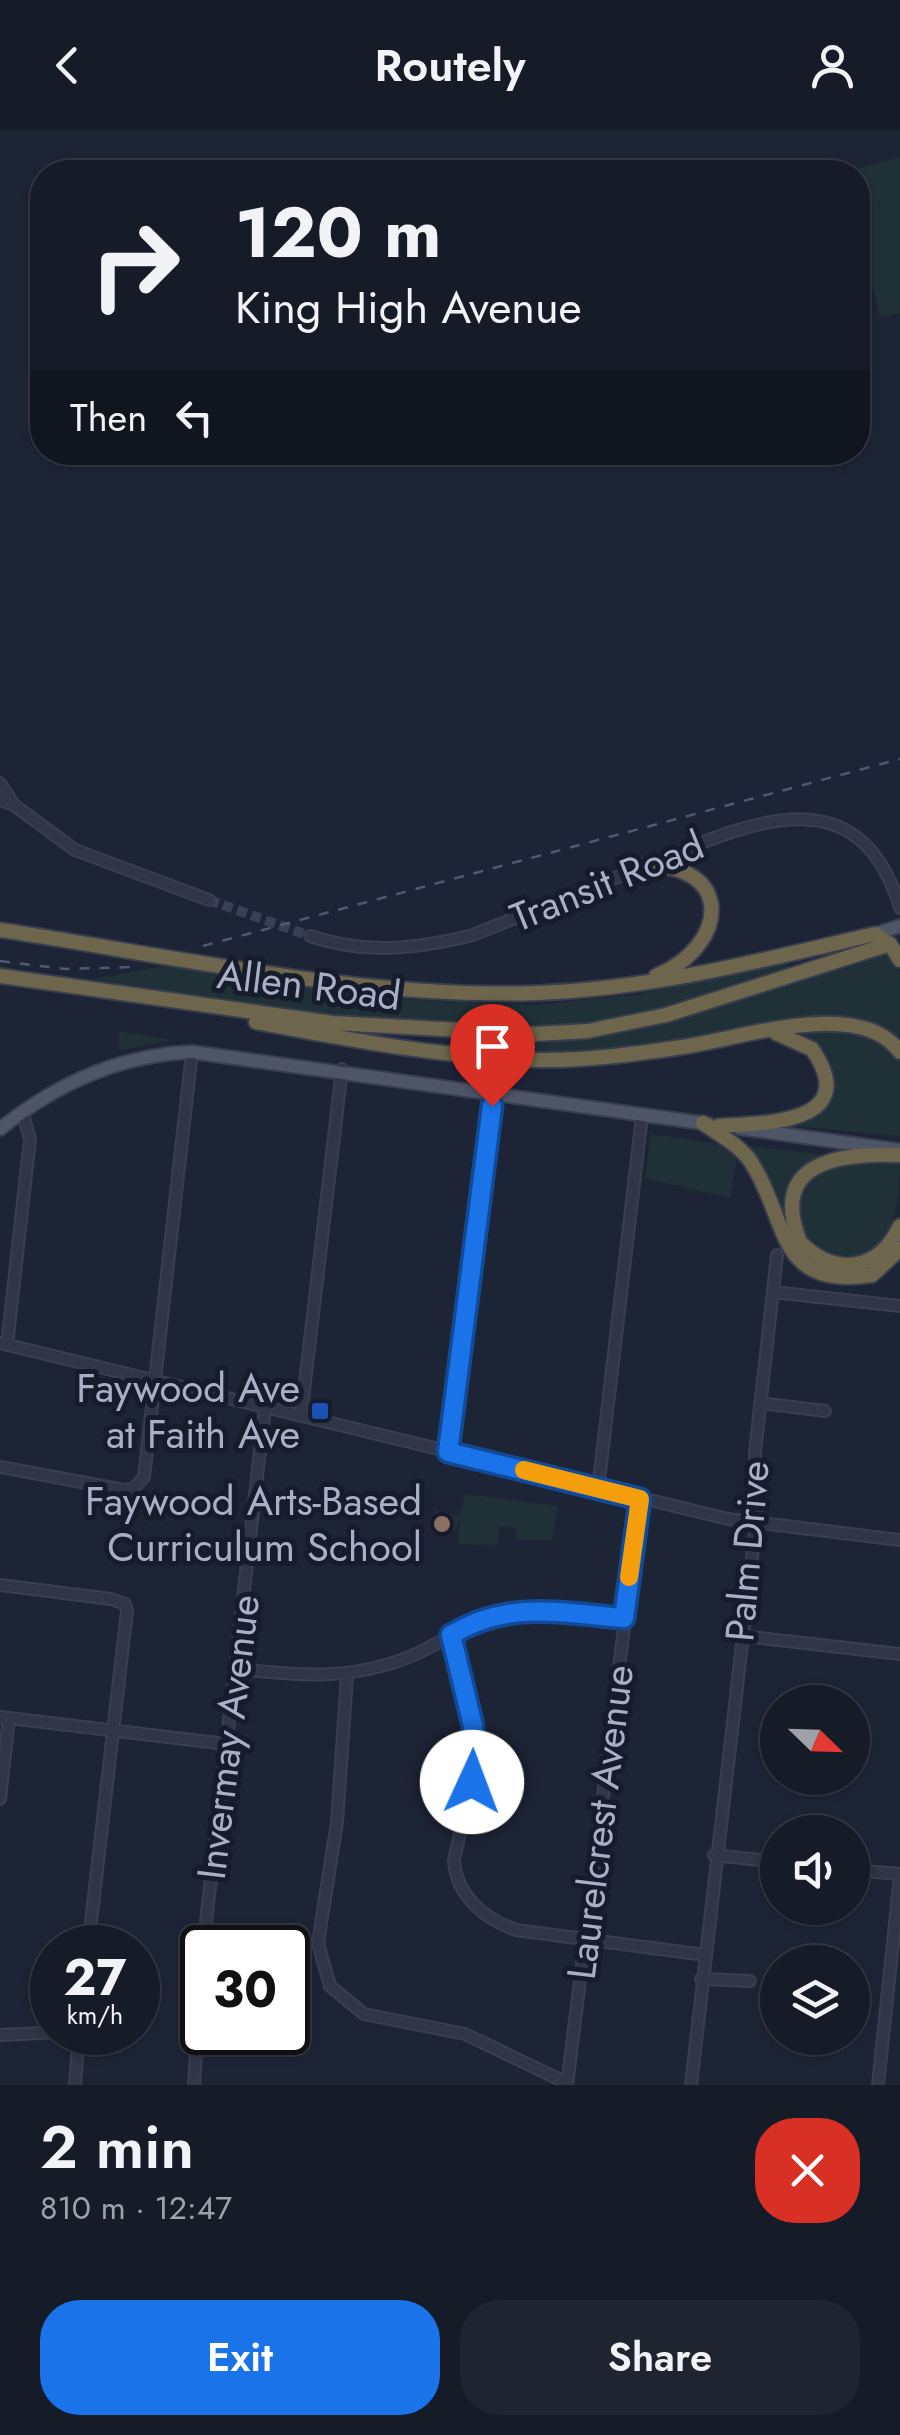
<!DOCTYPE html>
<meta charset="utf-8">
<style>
:root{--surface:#161b28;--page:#1f2430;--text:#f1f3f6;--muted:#9ea1a8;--line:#353945;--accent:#1a73e8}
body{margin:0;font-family:Jost,sans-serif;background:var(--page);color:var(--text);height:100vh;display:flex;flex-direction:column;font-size:38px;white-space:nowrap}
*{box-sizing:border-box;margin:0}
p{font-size:32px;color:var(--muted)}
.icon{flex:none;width:55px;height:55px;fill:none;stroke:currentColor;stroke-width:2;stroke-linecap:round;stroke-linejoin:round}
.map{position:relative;height:1955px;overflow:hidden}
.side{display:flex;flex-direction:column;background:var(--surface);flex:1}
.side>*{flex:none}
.hud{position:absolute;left:30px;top:30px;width:840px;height:305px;border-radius:40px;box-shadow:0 2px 8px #0004,0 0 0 2px var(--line);background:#161b28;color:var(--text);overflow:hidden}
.needle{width:65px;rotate:113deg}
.fabs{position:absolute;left:760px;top:1555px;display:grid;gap:20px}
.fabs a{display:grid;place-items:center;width:110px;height:110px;border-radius:50%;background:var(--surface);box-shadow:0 2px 8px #0004,0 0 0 2px var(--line);font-size:50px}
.speed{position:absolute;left:30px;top:1795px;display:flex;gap:20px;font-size:50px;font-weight:700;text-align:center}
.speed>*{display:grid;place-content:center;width:130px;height:130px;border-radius:50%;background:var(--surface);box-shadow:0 2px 8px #0004,0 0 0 2px var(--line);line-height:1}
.speed small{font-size:25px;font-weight:400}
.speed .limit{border:5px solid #111;border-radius:15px;background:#fff;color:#111}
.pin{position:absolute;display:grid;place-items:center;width:85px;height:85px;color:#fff;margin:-102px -42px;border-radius:50% 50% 50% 0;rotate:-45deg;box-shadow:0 0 10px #0007}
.pin .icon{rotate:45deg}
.me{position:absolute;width:110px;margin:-55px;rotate:2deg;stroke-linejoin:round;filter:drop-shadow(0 0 8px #0008)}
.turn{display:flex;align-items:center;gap:35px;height:210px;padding:0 40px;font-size:45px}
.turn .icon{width:130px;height:130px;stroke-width:2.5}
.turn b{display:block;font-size:70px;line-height:85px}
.then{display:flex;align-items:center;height:95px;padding:0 40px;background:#0003;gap:20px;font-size:38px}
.round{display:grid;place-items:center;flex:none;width:105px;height:105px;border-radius:40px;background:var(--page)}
.summary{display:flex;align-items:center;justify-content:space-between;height:170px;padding:0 40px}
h1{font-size:60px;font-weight:600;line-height:75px}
.primary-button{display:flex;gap:20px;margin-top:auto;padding:20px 40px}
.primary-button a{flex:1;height:115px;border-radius:40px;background:var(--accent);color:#fff;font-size:40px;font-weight:600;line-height:115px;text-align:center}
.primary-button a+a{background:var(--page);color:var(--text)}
header{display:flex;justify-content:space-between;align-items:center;height:130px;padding:0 40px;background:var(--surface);font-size:45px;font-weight:600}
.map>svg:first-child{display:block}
.green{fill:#1f3137}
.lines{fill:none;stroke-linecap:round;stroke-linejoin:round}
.minor-tunnel{stroke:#394053;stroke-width:10;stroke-dasharray:10 5;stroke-linecap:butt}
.minor-casing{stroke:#393f50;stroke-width:14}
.major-casing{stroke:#393f50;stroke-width:16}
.highway-casing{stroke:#383e4e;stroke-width:18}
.minor{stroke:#303647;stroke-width:10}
.major{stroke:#4e5567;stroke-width:12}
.highway{stroke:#6e664c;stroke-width:14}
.rail{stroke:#51596f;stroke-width:2.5;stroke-dasharray:10 10;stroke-linecap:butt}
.route-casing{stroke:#114b97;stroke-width:25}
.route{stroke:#1a73e8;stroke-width:18}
.slow{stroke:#f59e0b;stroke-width:18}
.transit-dot{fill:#1a4fb4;stroke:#161c2b;stroke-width:4}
.education-dot{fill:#8d6e63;stroke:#161c2b;stroke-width:4}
.labels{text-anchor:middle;stroke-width:10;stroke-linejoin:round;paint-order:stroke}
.street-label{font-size:40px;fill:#a9b0c5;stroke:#161c2b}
.poi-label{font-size:40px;fill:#a9b0c5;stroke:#161c2b;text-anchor:end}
</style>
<header><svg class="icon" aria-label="back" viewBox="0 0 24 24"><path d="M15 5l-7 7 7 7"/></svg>Routely<svg class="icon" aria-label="person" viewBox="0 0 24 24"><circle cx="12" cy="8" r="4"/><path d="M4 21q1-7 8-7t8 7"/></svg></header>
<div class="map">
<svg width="900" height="1955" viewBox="0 0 900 1955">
<rect width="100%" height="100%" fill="#1d2436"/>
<!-- green -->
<path class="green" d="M900 27V183L880 188 858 94V42H845Z
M858 130 872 191 858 195Z
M887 821 900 843V913L874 894 835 887 612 920 503 922 501 918 620 903Z
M786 834 788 838C717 862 648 887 574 895 421 911 245 873 94 849L164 836 398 869 533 875 634 865Z
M833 898C860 903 885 906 900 931V1006L790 996C835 977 844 930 801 902Z
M119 902H121L173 910 118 921Z
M651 1004 718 1014 737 1025 730 1068 645 1048Z
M741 1015 829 1025 812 1033 784 1097Z
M871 1031 900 1034C899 1249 687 1040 871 1031Z
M465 1364 558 1376 552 1410H516V1398L499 1396 498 1415 458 1414 460 1388 455 1401 431 1395 435 1380 460 1386Z"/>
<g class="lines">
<!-- minor-tunnel -->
<path class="minor-tunnel" d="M209 770 310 806"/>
<!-- minor casing -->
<g class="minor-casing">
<path id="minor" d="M0 653 14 675
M0 670 14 675 75 720 209 770
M310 806C366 825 416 819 473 805 530 782 587 759 645 736 740 697 858 637 900 778
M773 1162 900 1176
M0 1213 728 1389 900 1410
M7 1215 30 1009 22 981
M760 1273 825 1281
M301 1286 342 939
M449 1322 494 963
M0 1337 124 1360 133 1359 144 1347 192 922
M598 1359 642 986
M0 1455 111 1469 125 1474 127 1481 88 1818
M451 1505 475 1617 472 1652 454 1730C456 1765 484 1789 516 1800L705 1825
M742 1506 900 1524
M237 1539C301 1546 357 1551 418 1523 448 1509 475 1488 509 1482 546 1474 586 1485 624 1488
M347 1546 337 1692 318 1813 330 1856 364 1884 465 1904 567 1953
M0 1587 226 1614
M0 1669 9 1588
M714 1725 778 1732
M852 1740 900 1744
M203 1818 265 1277
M701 1849 750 1851
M0 1905 62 1902
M75 1955 79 1902
M194 1955 202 1823
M567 1955 640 1369
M691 1955 756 1393 755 1322 777 1125
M878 1955 900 1746"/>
</g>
<!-- major casing -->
<g class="major-casing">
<path id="major" d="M875 804 900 796
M739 998 898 1020
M0 999C57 953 119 925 192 922L709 994"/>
</g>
<!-- highway casing -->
<g class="highway-casing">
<path id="highway" d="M643 736C732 732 732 814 656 846
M0 800C172 826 364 869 537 863 653 859 763 830 875 804L890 814 900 830
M0 846 333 893 535 904 588 901 666 885 890 814
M256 892C348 910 443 927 537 930 585 931 635 924 682 917 740 909 860 866 900 922
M703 993C719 1005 740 1015 751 1032 789 1090 775 1160 872 1145L900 1119
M718 996C762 993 864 995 812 919L776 903
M900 1025C840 1023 768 1031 800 1112 835 1147 878 1142 900 1096"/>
</g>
<!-- minor -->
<use href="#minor" class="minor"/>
<!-- major -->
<use href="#major" class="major"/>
<!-- highway -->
<use href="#highway" class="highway"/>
<!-- rail -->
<path class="rail" d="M203 816 900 629
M0 831 65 839 133 837"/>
</g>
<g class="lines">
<!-- route casing -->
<g class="route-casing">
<path id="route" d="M472 1652 473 1596 451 1505C508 1470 561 1483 624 1488L640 1369 448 1322 492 976"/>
</g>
<!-- route -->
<use href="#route" class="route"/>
<!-- slow -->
<path class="slow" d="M524 1340 640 1369 629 1447"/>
</g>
<!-- markers -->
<rect class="transit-dot" x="310" y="1271" width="20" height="20" rx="5"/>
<circle class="education-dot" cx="442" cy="1394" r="10"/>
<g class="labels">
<!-- street labels -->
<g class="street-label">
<text transform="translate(607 751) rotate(-22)" y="14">Transit Road</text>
<text transform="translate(309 855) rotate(7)" y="14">Allen Road</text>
<text transform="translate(747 1421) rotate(-85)" y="14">Palm Drive</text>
<text transform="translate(228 1607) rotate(-83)" y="14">Invermay Avenue</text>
<text transform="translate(600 1692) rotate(-83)" y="14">Laurelcrest Avenue</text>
</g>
<!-- poi labels -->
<g class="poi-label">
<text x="300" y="1272">Faywood Ave<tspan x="300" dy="46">at Faith Ave</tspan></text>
<text x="422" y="1385">Faywood Arts-Based<tspan x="422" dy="46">Curriculum School</tspan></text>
</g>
</g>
</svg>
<div class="fabs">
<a><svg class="needle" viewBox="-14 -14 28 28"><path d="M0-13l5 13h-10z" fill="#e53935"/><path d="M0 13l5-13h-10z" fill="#9ea1a8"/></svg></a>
<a><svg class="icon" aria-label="sound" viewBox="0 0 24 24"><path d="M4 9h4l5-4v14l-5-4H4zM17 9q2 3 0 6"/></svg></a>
<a><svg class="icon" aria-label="layers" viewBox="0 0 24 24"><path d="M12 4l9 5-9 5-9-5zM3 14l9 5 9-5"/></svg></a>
</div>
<div class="speed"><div>27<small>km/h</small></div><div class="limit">30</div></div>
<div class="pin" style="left:492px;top:976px;background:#d93025"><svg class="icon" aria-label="arrive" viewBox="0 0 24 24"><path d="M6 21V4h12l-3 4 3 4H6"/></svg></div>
<svg class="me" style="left:472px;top:1652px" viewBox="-20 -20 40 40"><circle r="19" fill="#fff"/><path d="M0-13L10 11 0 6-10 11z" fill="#1a73e8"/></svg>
<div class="hud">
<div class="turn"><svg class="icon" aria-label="right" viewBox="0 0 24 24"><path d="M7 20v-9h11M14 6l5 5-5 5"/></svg><div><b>120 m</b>King High Avenue</div></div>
<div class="then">Then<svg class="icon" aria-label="left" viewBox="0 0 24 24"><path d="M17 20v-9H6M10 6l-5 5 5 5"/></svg></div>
</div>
</div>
<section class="side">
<div class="summary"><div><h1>2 min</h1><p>810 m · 12:47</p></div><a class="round" style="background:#d93025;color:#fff"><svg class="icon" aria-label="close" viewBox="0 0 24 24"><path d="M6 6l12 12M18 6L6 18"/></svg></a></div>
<div class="primary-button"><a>Exit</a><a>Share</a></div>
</section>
